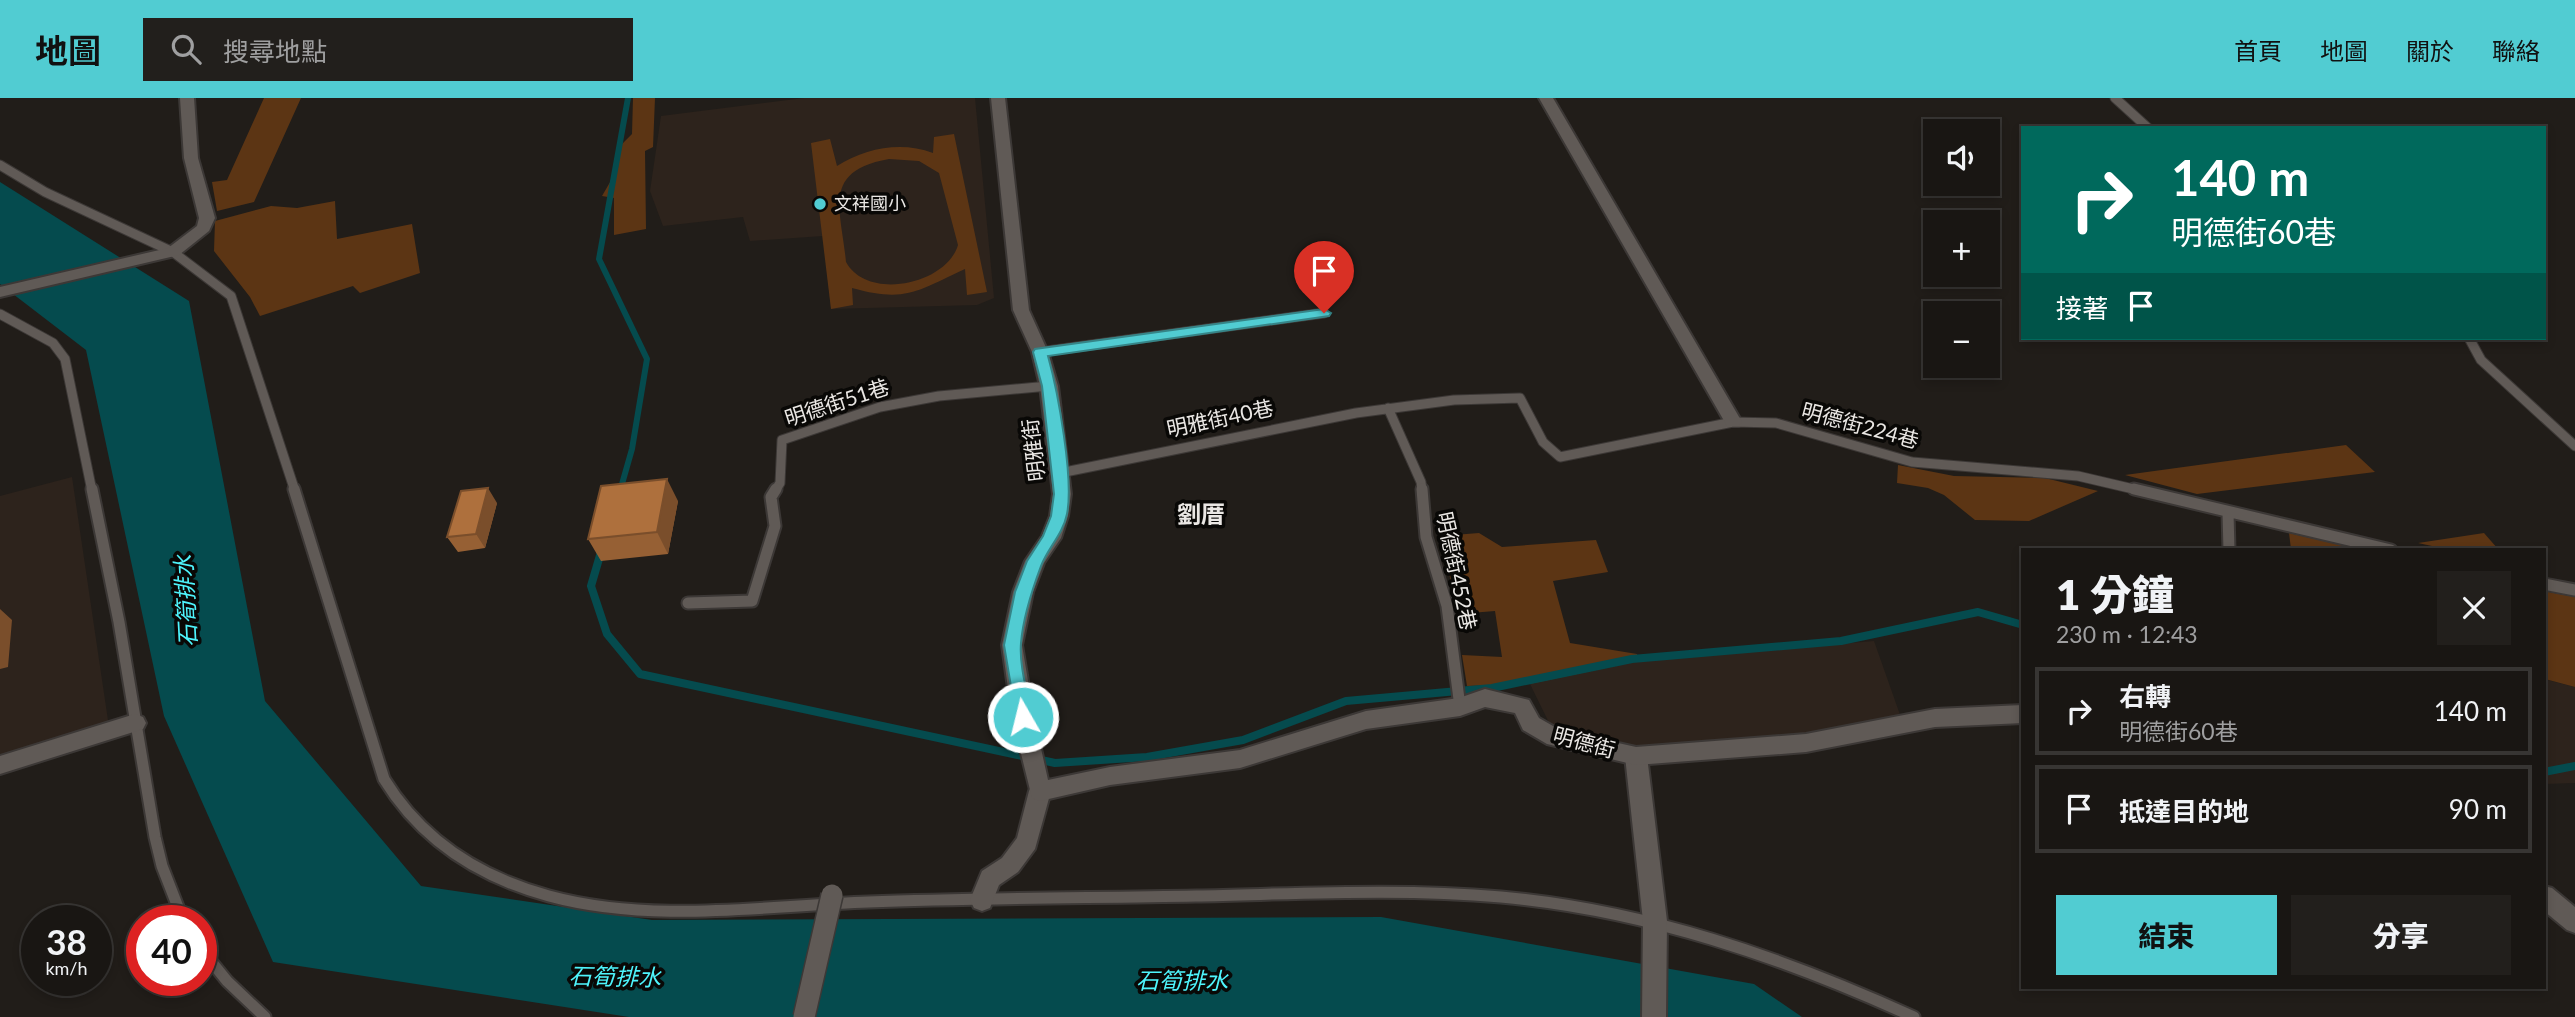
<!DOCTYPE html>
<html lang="zh-TW">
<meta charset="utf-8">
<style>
:root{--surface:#191613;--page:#221f1c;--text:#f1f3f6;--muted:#9f9fa0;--line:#373533;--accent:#51ccd2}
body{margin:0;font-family:Lato,"Noto Sans TC",sans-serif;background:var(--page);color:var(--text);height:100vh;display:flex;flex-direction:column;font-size:26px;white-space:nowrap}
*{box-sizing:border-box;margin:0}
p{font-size:23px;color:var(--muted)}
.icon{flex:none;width:38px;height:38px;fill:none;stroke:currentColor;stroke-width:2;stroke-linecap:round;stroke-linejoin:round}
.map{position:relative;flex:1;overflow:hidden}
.panel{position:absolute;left:2021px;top:450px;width:525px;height:441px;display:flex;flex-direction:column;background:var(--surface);border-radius:0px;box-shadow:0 4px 10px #0003,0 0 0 2px var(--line)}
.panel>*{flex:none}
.banner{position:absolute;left:2021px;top:28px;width:525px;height:214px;border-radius:0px;box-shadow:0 4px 10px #0003,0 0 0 2px var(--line);background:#00695c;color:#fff;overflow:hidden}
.buttons{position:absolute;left:1923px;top:21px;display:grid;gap:14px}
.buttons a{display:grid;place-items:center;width:77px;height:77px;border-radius:0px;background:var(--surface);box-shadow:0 4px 10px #0003,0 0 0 2px var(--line);font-size:35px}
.speed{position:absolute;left:21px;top:807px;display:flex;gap:14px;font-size:35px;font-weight:700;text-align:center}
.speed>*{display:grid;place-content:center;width:91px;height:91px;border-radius:50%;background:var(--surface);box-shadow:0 4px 10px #0003,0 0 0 2px var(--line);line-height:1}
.speed small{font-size:18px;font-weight:400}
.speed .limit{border:10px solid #d22;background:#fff;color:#111}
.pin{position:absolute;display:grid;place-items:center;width:60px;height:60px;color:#fff;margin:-72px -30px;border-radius:50% 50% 50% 0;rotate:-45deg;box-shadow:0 0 7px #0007}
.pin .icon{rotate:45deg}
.me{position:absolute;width:77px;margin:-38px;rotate:352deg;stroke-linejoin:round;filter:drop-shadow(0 0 5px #0008)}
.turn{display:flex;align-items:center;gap:24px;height:147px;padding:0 35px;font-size:32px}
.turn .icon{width:91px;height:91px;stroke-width:2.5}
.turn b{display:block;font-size:49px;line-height:60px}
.then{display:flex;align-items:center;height:66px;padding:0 35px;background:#0003;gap:14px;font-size:26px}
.round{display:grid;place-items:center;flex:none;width:74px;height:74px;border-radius:0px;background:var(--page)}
.summary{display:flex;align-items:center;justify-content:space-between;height:119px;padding:0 35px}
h1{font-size:42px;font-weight:800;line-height:52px}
.primary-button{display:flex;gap:14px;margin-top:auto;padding:14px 35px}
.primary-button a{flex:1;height:80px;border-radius:0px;background:var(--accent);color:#111;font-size:28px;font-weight:800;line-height:80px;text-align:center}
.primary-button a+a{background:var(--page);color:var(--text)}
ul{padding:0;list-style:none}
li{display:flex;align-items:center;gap:21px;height:88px;margin:0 14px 10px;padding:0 21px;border:4px solid var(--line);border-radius:0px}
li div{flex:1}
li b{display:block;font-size:26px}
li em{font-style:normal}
header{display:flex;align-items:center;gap:42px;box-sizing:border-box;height:98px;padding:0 35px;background:var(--accent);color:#111}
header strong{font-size:33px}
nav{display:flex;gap:38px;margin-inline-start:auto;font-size:24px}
.search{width:490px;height:63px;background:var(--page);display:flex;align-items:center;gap:18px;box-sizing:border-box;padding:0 24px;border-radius:0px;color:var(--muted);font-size:26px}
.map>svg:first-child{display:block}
.built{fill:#2d231c}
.green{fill:#5c3514;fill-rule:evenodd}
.water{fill:#054b4e}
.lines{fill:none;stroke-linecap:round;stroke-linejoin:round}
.stream-far1{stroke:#054b4e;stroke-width:6}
.stream{stroke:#054b4e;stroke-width:8}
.service-far1-casing{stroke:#3c3836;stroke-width:11}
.service-casing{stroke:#3c3836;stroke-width:15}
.minor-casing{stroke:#3c3836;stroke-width:4}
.tertiary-casing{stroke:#3c3836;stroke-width:4}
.service-far1{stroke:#605a56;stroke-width:9}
.service{stroke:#605a56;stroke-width:11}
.minor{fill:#605a56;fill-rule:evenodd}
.tertiary{fill:#605a56;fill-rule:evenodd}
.minor-bridge-casing{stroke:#3c3836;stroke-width:24;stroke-linecap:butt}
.minor-bridge{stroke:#605a56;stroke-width:21}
.wall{fill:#966034}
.shaded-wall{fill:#7a4e2b}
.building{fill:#ae703d;stroke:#7a4e2b;stroke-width:2}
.route{fill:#51ccd2;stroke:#358588;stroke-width:2}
.poi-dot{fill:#51ccd2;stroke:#090806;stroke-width:2.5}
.labels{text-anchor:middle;stroke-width:7;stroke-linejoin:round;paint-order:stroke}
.far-poi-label{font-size:18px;fill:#eae7e4;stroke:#090806;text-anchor:start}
.street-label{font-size:21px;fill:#eae7e4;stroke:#090806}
.water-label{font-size:23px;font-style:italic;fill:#4ef4fc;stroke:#090806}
.quarter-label{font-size:24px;font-weight:bold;fill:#eae7e4;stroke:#090806}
</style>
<header>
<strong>地圖</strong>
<div class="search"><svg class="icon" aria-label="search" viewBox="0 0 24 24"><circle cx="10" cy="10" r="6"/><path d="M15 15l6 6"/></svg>搜尋地點</div>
<nav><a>首頁</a><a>地圖</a><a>關於</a><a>聯絡</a></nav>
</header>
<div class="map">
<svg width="2575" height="919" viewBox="0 0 2575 919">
<rect width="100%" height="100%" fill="#211d19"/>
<!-- built -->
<path class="built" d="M804 0H975L994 200 977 207 831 211 823 138 750 143 743 119 663 128 650 93 661 18Z
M72 379 109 629 0 662V398Z
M1874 543 1904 628 1646 653 1556 639 1530 586 1639 563Z
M2544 581 2575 589V685L2545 686Z"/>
<!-- green -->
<path class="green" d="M264 0H301L254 104 217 113 212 84 227 82Z
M633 0H655L653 49 645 53 646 131 614 137V100L602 98 613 79 617 51 632 36Z
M954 36 987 194 967 197 965 171C917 193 906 205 852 190L853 207 831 211 811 45 830 41 837 68C866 50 901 43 933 55L934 39ZM889 61 919 63 939 75 958 147C946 187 867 203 846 164 841 111 821 73 889 61Z
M335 103 337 141 412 126 420 175 360 195 353 188 260 218 250 199 214 153 215 123 271 108 297 110Z
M2346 347 2375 374 2197 396 2125 377Z
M1898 367 1954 378 2045 380 2098 393 2029 423 1975 422 1944 397 1928 390 1897 385Z
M1479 435 1502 449 1596 442 1608 474 1553 483 1570 545 1637 556 1639 563 1530 586 1467 588 1462 557 1502 559 1495 513 1458 516 1441 438Z
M2289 435 2358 451H2291Z
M2484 435 2498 451H2446L2418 445Z
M2544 493 2575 499V589L2545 581Z"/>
<!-- water -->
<path class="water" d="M0 84 189 203 265 603 421 788 652 822 1381 819 1754 886 1802 919H629L273 864 164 618 86 252 0 186Z"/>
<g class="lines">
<!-- stream-far1 -->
<path class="stream-far1" d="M620 393 632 351 647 261 599 161 628 0"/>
<!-- stream -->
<path class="stream" d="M619 395 620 391
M601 454 591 488 607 536 640 576 1055 665 1147 659 1243 642 1346 603 1492 590 1632 561 1841 543 1978 514 2023 527
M2544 674 2575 668"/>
<!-- service-far1 casing -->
<g class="service-far1-casing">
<path id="service-far1" d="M2115 0 2148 30
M0 67 45 94 173 154 231 198 295 393
M0 216 53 245 65 261 92 393
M2469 240 2481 262 2575 348
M1040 254 1324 215
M1388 310 1421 384 1422 393
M1060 375 1356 315 1454 302 1520 300 1543 344 1560 359 1733 324 1776 325 1912 364 2078 378 2142 393
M775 393 780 385 782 342 880 309 939 298 1049 288"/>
</g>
<!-- service casing -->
<g class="service-casing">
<path id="service" d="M92 391 119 524 155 739 162 768 183 822
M294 391 384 681C422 743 479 779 549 798 652 826 763 808 868 804 977 800 1087 800 1196 798 1298 796 1400 790 1501 799 1646 812 1782 859 1914 919
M1422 391 1426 439 1447 508 1460 609
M2134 391 2391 452
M2228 415 2229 452
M2544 486 2575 492
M688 505 752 503 775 428 771 399 776 391
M201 851 227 883 265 919"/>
</g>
<!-- minor casing -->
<g class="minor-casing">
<path id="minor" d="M180 0H194L198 60 215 120 209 133 179 157 0 199V189L168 150 197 128 199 120 184 60Z
M1539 0H1553L1742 324 1739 328H1727Z
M135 616 143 619 146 625 143 631 0 676V658Z
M1636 649 1644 652 1647 658 1667 823 1666 919H1642L1643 823 1625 658 1628 652Z
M1040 683 1048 686 1051 693 1035 751 1018 774 999 787 990 810 982 813 974 810 970 802 982 773 1002 760 1017 740 1029 693 1032 686Z"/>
</g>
<!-- tertiary casing -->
<g class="tertiary-casing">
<path id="tertiary" d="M991 0H1005L1029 212 1048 254 1058 288 1071 396 1068 418 1061 440 1044 465 1033 494 1022 547 1034 619 1048 682 1110 669 1240 652 1366 613 1459 600 1485 591 1529 602 1539 620 1560 632 1636 649 1806 636 1935 611 2023 607V625L1935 629 1806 654 1636 667 1547 646 1523 632 1515 615 1485 609 1460 618 1366 631 1240 670 1110 687 1040 703 1032 700 1012 619 1002 547 1013 494 1025 463 1042 438 1050 418 1053 396 1040 288 1032 254 1013 212Z
M2544 788 2552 790 2575 809V835L2567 832 2544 813Z"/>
</g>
<!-- service-far1 -->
<use href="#service-far1" class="service-far1"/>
<!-- service -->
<use href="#service" class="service"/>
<!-- minor -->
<use href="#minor" class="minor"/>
<!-- tertiary -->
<use href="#tertiary" class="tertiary"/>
<!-- minor-bridge casing -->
<g class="minor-bridge-casing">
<path id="minor-bridge" d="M804 919 832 797"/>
</g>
<!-- minor-bridge -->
<use href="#minor-bridge" class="minor-bridge"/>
</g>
<!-- wall -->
<path class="wall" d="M678 403 668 456 601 463 588 441Z
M497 405 485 450 458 454 447 439Z"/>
<!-- shaded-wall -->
<path class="shaded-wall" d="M667 381 678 403 668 456 657 434Z
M488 390 497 405 485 450 476 436Z
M0 511 12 522 8 569 0 571Z"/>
<!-- building -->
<path class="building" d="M667 381 657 434 588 441 601 388Z
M488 390 476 436 447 439 461 393Z"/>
<!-- route -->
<path class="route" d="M1324 211 1331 215 1329 218 1048 258C1058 294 1074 381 1067 416 1063 436 1048 450 1041 468 1032 492 1023 520 1021 545 1019 568 1028 596 1032 619L1029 624 1023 627 1017 624 1004 547 1015 494 1027 463 1043 438 1051 418 1054 396 1042 288 1033 254 1035 251Z"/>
<!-- markers -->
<circle class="poi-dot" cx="820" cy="106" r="7"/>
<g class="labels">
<!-- far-poi labels -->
<g class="far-poi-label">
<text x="834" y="112">文祥國小</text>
</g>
<!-- street labels -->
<g class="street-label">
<text transform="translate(837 305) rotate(-18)" y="7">明德街51巷</text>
<text transform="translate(1220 321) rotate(-12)" y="7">明雅街40巷</text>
<text transform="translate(1860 328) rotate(15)" y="7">明德街224巷</text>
<text transform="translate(1034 352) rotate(-97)" y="7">明雅街</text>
<text transform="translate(1456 473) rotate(78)" y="7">明德街452巷</text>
<text transform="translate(1584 645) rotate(15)" y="7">明德街</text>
</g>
<!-- water labels -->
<g class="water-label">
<text transform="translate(186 503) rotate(-93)" y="8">石筍排水</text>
<text transform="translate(615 879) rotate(1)" y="8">石筍排水</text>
<text x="1182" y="891">石筍排水</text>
</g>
<!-- quarter labels -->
<g class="quarter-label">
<text x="1201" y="425">劉厝</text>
</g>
</g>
</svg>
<div class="buttons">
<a><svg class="icon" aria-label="sound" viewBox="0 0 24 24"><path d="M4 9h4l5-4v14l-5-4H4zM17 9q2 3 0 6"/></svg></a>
<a>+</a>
<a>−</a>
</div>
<div class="speed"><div>38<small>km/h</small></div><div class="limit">40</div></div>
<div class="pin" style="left:1324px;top:215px;background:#d93025"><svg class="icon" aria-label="arrive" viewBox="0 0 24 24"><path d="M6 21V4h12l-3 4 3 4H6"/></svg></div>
<svg class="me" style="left:1023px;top:619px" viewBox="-20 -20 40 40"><circle r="17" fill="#51ccd2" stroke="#fff" stroke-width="3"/><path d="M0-11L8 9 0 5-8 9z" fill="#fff"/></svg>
<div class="banner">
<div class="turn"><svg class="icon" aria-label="right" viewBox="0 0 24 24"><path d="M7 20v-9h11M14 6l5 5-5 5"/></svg><div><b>140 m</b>明德街60巷</div></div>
<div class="then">接著<svg class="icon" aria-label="arrive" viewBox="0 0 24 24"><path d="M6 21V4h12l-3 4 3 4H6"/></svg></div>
</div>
<section class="panel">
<div class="summary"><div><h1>1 分鐘</h1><p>230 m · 12:43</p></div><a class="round"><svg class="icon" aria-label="close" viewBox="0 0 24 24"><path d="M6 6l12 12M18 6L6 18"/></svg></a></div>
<ul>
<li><svg class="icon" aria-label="right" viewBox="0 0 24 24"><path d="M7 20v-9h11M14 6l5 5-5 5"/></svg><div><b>右轉</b><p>明德街60巷</p></div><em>140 m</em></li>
<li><svg class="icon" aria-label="arrive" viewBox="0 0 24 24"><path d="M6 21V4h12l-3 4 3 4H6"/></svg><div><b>抵達目的地</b></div><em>90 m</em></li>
</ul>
<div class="primary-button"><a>結束</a><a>分享</a></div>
</section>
</div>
